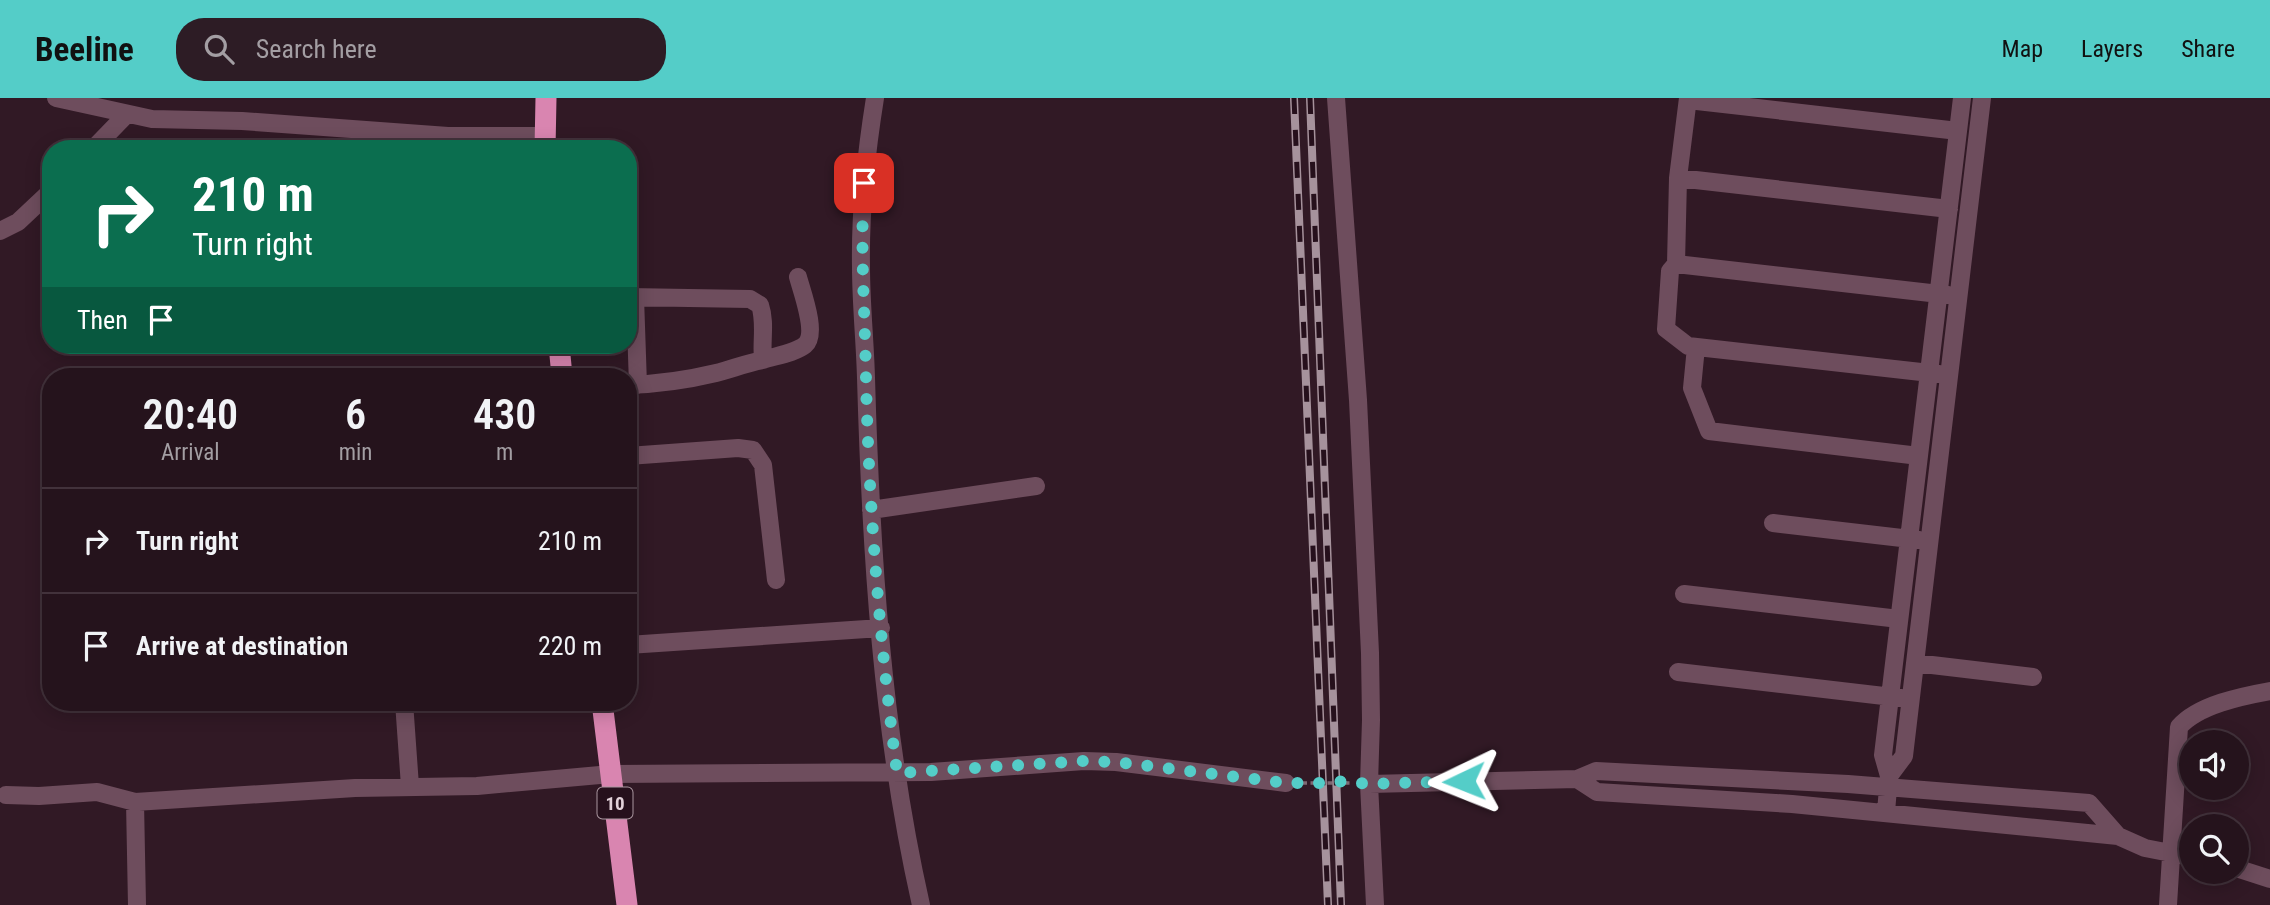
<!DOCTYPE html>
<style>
:root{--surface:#25131c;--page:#2d1c25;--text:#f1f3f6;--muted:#a39ea3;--line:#42323b;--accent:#54cdc8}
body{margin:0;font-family:"Roboto Condensed",sans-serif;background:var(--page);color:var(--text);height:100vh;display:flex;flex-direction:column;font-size:26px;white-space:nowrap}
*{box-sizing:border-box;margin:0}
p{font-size:23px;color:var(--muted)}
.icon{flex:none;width:38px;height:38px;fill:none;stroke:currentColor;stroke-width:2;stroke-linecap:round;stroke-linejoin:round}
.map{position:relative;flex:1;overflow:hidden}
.side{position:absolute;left:42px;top:270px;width:595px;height:343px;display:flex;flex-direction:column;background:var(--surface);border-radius:28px;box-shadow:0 4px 18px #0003,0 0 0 2px var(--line)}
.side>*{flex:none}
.hud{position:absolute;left:42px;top:42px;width:595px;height:214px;border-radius:28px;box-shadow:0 4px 18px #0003,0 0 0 2px var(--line);background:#0b6e4f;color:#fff;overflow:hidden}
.controls{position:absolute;left:2179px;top:632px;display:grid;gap:14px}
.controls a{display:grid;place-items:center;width:70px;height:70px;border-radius:50%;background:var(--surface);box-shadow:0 4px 18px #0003,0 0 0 2px var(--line);font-size:35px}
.pin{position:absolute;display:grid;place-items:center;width:60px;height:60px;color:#fff;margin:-30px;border-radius:14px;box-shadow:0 4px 10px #0006}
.me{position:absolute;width:77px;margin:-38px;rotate:268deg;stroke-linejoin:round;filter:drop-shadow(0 0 5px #0008)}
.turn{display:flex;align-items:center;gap:24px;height:147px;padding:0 35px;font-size:32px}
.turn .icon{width:91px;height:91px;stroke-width:2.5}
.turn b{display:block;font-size:49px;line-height:60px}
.then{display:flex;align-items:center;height:66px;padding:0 35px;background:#0003;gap:14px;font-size:26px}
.eta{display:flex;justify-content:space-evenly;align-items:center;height:119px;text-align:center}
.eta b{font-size:42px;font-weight:600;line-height:49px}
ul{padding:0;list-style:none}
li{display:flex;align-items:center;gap:21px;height:105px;padding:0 35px;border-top:2px solid var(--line)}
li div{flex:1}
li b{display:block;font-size:26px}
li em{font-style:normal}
header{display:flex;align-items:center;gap:42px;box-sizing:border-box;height:98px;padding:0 35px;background:var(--accent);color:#111}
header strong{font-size:33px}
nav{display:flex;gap:38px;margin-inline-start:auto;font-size:24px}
.search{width:490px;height:63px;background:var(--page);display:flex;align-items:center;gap:18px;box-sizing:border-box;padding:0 24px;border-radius:28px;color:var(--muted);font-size:26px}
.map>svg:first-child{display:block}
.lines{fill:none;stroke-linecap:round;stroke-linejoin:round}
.path{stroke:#7e6973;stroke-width:3.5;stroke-dasharray:5 3.5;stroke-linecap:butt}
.minor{stroke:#6e4d5d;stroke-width:18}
.highway{stroke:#d985b0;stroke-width:21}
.rail-casing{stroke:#a6929c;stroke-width:8}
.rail{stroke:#26101c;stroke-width:5;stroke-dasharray:16;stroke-linecap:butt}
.route{stroke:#54cdc8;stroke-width:12;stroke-dasharray:0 21.6}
.labels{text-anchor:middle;stroke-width:5;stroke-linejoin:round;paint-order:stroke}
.shield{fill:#26101c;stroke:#aa97a0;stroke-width:2}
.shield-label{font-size:19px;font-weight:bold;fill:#e2d1d9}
</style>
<header>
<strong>Beeline</strong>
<div class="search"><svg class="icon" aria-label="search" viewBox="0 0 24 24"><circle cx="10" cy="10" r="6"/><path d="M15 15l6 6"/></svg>Search here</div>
<nav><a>Map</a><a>Layers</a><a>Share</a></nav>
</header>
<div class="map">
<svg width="2270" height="807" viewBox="0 0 2270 807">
<rect width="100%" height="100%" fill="#311925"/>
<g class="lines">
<!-- path -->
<path class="path" d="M1302 685H1353"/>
<!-- minor -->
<path class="minor" d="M56 0 152 21 242 23 448 38H545
M875 0C866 56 860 112 861 169 861 206 865 243 866 280 871 456 882 635 921 807
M1336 0 1358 302 1370 555 1371 622 1369 686 1375 807
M1688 0 1678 80 1676 166 1670 173 1666 231 1688 248 1939 276
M1688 2 1958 33
M93 51 126 17
M1678 80 1949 111
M0 133 18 124 51 93
M1676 166 1948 197
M628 199 750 201 760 207C766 225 761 243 763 262 746 265 732 271 716 275 687 282 657 286 628 287
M635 199 638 287
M1696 249 1692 290 1709 333 1919 358
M763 262C775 258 795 255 805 247 818 236 802 194 798 179
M628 358 738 350 753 352 763 367 776 482
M871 412 1036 388
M1773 425 1919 442
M1684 496 1899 521
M628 547 881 530
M1915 565 2033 579
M1678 574 1901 600
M404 604 410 688
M1889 678 1904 658 1982 0
M1577 681 1597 694 1792 706 2118 738 2145 750 2191 759
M1369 686 1577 681 1596 673 1848 686 2089 705 2118 738
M6 697 39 698 97 694 135 704 355 690 477 688 611 676 931 674 1084 663 1116 664 1286 685
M135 704 137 807
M1886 714 1889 678 1883 657 1962 0
M2236 770 2270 781
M2168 807 2179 629C2198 607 2242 598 2270 593"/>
<!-- highway -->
<path class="highway" d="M545 51 546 0
M559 247 562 278
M602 604 627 807"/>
<!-- rail casing -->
<g class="rail-casing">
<path id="rail" d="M1294 0 1328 807
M1310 0 1341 807"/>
</g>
<!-- rail -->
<use href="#rail" class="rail"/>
</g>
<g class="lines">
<!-- route -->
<path class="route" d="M864 85C860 151 865 216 866 282 869 413 880 545 897 675L1084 663 1116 664 1286 685H1323L1336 683 1369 686 1464 683"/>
</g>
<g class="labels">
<!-- shield labels -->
<rect class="shield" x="597.5" y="689.5" width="35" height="31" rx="5"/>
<g class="shield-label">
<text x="615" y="712">10</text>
</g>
</g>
</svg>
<div class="controls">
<a><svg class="icon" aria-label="sound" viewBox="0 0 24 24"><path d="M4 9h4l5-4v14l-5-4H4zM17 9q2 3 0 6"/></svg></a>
<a><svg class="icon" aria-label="search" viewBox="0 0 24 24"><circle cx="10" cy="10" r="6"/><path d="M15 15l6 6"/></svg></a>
</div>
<div class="pin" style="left:864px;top:85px;background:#d93025"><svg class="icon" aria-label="arrive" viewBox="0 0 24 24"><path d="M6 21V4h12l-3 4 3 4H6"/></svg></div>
<svg class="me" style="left:1464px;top:683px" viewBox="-20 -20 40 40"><path d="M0-17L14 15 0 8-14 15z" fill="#54cdc8" stroke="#fff" stroke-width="4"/></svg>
<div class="hud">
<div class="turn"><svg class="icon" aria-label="right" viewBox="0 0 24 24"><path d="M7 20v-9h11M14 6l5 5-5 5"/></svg><div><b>210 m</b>Turn right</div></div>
<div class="then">Then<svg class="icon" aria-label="arrive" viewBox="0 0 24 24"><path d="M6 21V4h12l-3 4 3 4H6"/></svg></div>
</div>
<section class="side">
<div class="eta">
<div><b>20:40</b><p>Arrival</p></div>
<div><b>6</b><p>min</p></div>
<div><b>430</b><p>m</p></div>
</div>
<ul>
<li><svg class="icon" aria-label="right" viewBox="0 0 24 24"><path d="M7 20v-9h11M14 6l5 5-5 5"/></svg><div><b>Turn right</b></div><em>210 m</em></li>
<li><svg class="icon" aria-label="arrive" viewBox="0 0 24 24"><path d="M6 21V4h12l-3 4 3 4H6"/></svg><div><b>Arrive at destination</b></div><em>220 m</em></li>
</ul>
</section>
</div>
